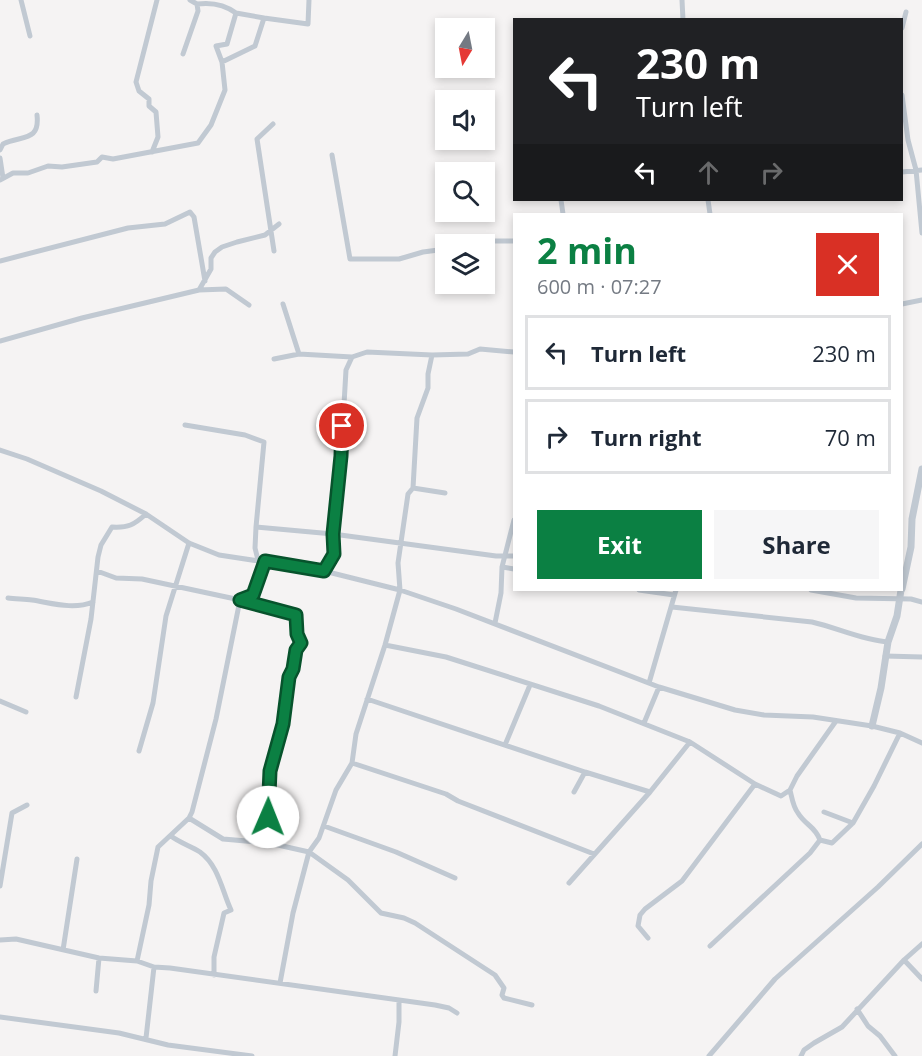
<!DOCTYPE html>
<meta charset="utf-8">
<style>
:root{--surface:#fff;--page:#f6f6f7;--text:#1f2937;--muted:#747a83;--line:#e0e1e3;--accent:#0b8043}
body{margin:0;font-family:"Open Sans",sans-serif;background:var(--page);color:var(--text);height:100vh;display:flex;flex-direction:column;font-size:22px;white-space:nowrap}
*{box-sizing:border-box;margin:0}
p{font-size:20px;color:var(--muted)}
.icon{flex:none;width:33px;height:33px;fill:none;stroke:currentColor;stroke-width:2;stroke-linecap:round;stroke-linejoin:round}
.map{position:relative;flex:1;overflow:hidden}
.side{position:absolute;left:513px;top:213px;width:390px;height:378px;display:flex;flex-direction:column;background:var(--surface);border-radius:0px;box-shadow:0 3px 9px #0003}
.side>*{flex:none}
.guide{position:absolute;left:513px;top:18px;width:390px;height:183px;border-radius:0px;box-shadow:0 3px 9px #0003;background:#202124;color:#fff;overflow:hidden}
.needle{width:39px;rotate:190deg}
.fabs{position:absolute;left:435px;top:18px;display:grid;gap:12px}
.fabs a{display:grid;place-items:center;width:60px;height:60px;border-radius:0px;background:var(--surface);box-shadow:0 3px 9px #0003;font-size:30px}
.pin{position:absolute;display:grid;place-items:center;width:51px;height:51px;color:#fff;margin:-26px;border:3px solid #fff;border-radius:50%;box-shadow:0 2px 6px #0007}
.me{position:absolute;width:66px;margin:-33px;rotate:1deg;stroke-linejoin:round;filter:drop-shadow(0 0 4px #0008)}
.turn{display:flex;align-items:center;gap:21px;height:126px;padding:0 24px;font-size:27px}
.turn .icon{width:78px;height:78px;stroke-width:2.5}
.turn b{display:block;font-size:42px;line-height:51px}
.lanes{display:flex;align-items:center;height:57px;padding:0 24px;background:#0003;justify-content:center;gap:30px;direction:ltr}
.lanes .off{opacity:.35}
.round{display:grid;place-items:center;flex:none;width:63px;height:63px;border-radius:0px;background:var(--page)}
.head{display:flex;align-items:center;justify-content:space-between;height:102px;padding:0 24px}
h1{font-size:36px;font-weight:700;line-height:45px;color:var(--accent)}
.action{display:flex;gap:12px;margin-top:auto;padding:12px 24px}
.action a{flex:1;height:69px;border-radius:0px;background:var(--accent);color:#fff;font-size:24px;font-weight:700;line-height:69px;text-align:center}
.action a+a{background:var(--page);color:var(--text)}
ul{padding:0;list-style:none}
li{display:flex;align-items:center;gap:18px;height:75px;margin:0 12px 9px;padding:0 12px;border:3px solid var(--line);border-radius:0px}
li div{flex:1}
li b{display:block;font-size:22px}
li em{font-style:normal}
.map>svg:first-child{display:block}
.lines{fill:none;stroke-linecap:round;stroke-linejoin:round}
.minor{stroke:#c1c9d2;stroke-width:5}
.tertiary{stroke:#c1c9d2;stroke-width:7}
.route-casing{stroke:#07532c;stroke-width:15}
.route{stroke:#0b8043;stroke-width:10}
</style>
<div class="map">
<svg width="922" height="1056" viewBox="0 0 922 1056">
<rect width="100%" height="100%" fill="#f5f3f3"/>
<g class="lines">
<!-- minor -->
<path class="minor" d="M21 0 30 36
M682 0 683 20
M197 4C212 2 224 4 236 13L227 44 216 46 222 62 255 46 264 18 308 24 309 0
M236 13 264 18
M902 28 906 12
M183 54 198 11 197 4 190 0
M902 95 908 140 916 170 922 233
M273 124 257 139 274 251
M0 150 3 144C22 135 40 142 37 115
M152 152 158 137 156 112 149 106V99L139 91 136 82 157 0
M332 155 350 259H399L423 252 446 249
M0 158 3 178
M902 172 922 170
M0 180 13 173H28L48 166 62 167 97 162 102 157 113 159 198 143 211 125 225 90 222 62
M561 200 563 214
M708 200 710 214
M472 244 492 241H514
M0 261 128 228 165 224 190 212 194 217 205 281
M199 290 226 289 249 305
M283 304 299 354
M902 304 922 300
M0 341 82 318 199 290 211 269V258L215 252 222 247 237 242 265 235 279 224
M274 359 299 354 352 357 367 352 432 355 468 354 480 349 514 352
M185 425 245 435 264 442 256 527 255 548 258 560
M0 450 27 459 101 491 146 514 189 543 219 555 324 571 400 590 456 609 659 687 735 710 764 715 813 717 872 726 900 733 922 743
M413 488 445 493
M256 527 333 534 496 556H514
M502 567 514 569
M97 571 116 578 142 579 268 606 296 615 297 634 301 643C290 659 289 690 285 710 281 731 273 752 270 773 266 796 267 820 269 843
M324 571 334 554 333 534 341 456 346 370 352 357
M639 590 674 595
M811 590 856 598 911 599 922 602
M8 598C15 599 24 599 32 600 52 603 73 610 93 602
M672 607 812 622C838 628 862 640 888 642
M495 623 501 593 502 567 514 520
M385 645 446 657 599 706 690 742 650 792 569 883
M885 656 922 657
M649 683 676 590
M76 697 91 619 98 557 101 545 112 527C128 528 134 525 146 514
M367 699 585 772 650 792
M0 701 26 712
M644 723 659 687
M690 742 755 784 781 796 790 790 797 776 836 721
M505 745 530 685
M139 751 153 703 166 616 189 543
M352 763 446 794 458 801 594 854
M790 790C792 798 793 807 798 813 805 825 815 826 820 840
M259 791H268
M574 792 585 772
M824 812 853 823 874 786 900 733
M189 818 223 839 269 843 309 852 348 880 381 913 404 918 415 923 495 975 504 988 502 995 504 998 532 1005
M324 826 396 852 455 878
M171 836C180 843 191 846 200 852 219 866 222 891 231 910L224 913 214 957V975
M820 840 832 843 853 823
M0 886 12 813 27 805
M648 938 638 926 640 915 645 909 682 881 755 784
M0 940 16 939 99 958 137 961 154 967 170 968 435 1005 449 1008 457 1013
M710 946 810 853 820 840
M63 950 77 859
M904 960 922 944
M137 961 149 905 151 881 158 847 189 818 192 812 216 719 240 600 253 595 265 561
M280 983 293 913 309 852 319 838 336 790 352 763 356 734 385 645 400 590 398 563 408 494 413 488 417 418 428 388V374L432 355
M96 991 99 958
M857 1009 868 1026 880 1036 895 1056
M0 1017 119 1033 168 1045 252 1056
M146 1038 154 967
M395 1056 399 1022V1000
M709 1056 775 979 878 887 922 844
M801 1056 804 1050 814 1043 842 1027 904 960 922 979"/>
<!-- tertiary -->
<path class="tertiary" d="M902 589 911 547 912 519 922 469
M872 726 881 688 888 642 897 616 901 590"/>
</g>
<g class="lines">
<!-- route casing -->
<g class="route-casing">
<path id="route" d="M268 817 270 771 283 724 289 677 293 669 296 650 301 643 297 634 296 615 240 600 253 595 265 561 324 571 334 554 333 534 341 456 342 426"/>
</g>
<!-- route -->
<use href="#route" class="route"/>
</g>
</svg>
<div class="fabs">
<a><svg class="needle" viewBox="-14 -14 28 28"><path d="M0-13l5 13h-10z" fill="#e53935"/><path d="M0 13l5-13h-10z" fill="#747a83"/></svg></a>
<a><svg class="icon" aria-label="sound" viewBox="0 0 24 24"><path d="M4 9h4l5-4v14l-5-4H4zM17 9q2 3 0 6"/></svg></a>
<a><svg class="icon" aria-label="search" viewBox="0 0 24 24"><circle cx="10" cy="10" r="6"/><path d="M15 15l6 6"/></svg></a>
<a><svg class="icon" aria-label="layers" viewBox="0 0 24 24"><path d="M12 4l9 5-9 5-9-5zM3 14l9 5 9-5"/></svg></a>
</div>
<div class="pin" style="left:342px;top:426px;background:#d93025"><svg class="icon" aria-label="arrive" viewBox="0 0 24 24"><path d="M6 21V4h12l-3 4 3 4H6"/></svg></div>
<svg class="me" style="left:268px;top:817px" viewBox="-20 -20 40 40"><circle r="19" fill="#fff"/><path d="M0-13L10 11 0 6-10 11z" fill="#0b8043"/></svg>
<div class="guide">
<div class="turn"><svg class="icon" aria-label="left" viewBox="0 0 24 24"><path d="M17 20v-9H6M10 6l-5 5 5 5"/></svg><div><b>230 m</b>Turn left</div></div>
<div class="lanes"><svg class="icon" aria-label="left" viewBox="0 0 24 24"><path d="M17 20v-9H6M10 6l-5 5 5 5"/></svg><svg class="icon off" aria-label="ahead" viewBox="0 0 24 24"><path d="M12 20V5M6 11l6-6 6 6"/></svg><svg class="icon off" aria-label="right" viewBox="0 0 24 24"><path d="M7 20v-9h11M14 6l5 5-5 5"/></svg></div>
</div>
<section class="side">
<div class="head"><div><h1>2 min</h1><p>600 m · 07:27</p></div><a class="round" style="background:#d93025;color:#fff"><svg class="icon" aria-label="close" viewBox="0 0 24 24"><path d="M6 6l12 12M18 6L6 18"/></svg></a></div>
<ul>
<li><svg class="icon" aria-label="left" viewBox="0 0 24 24"><path d="M17 20v-9H6M10 6l-5 5 5 5"/></svg><div><b>Turn left</b></div><em>230 m</em></li>
<li><svg class="icon" aria-label="right" viewBox="0 0 24 24"><path d="M7 20v-9h11M14 6l5 5-5 5"/></svg><div><b>Turn right</b></div><em>70 m</em></li>
</ul>
<div class="action"><a>Exit</a><a>Share</a></div>
</section>
</div>
